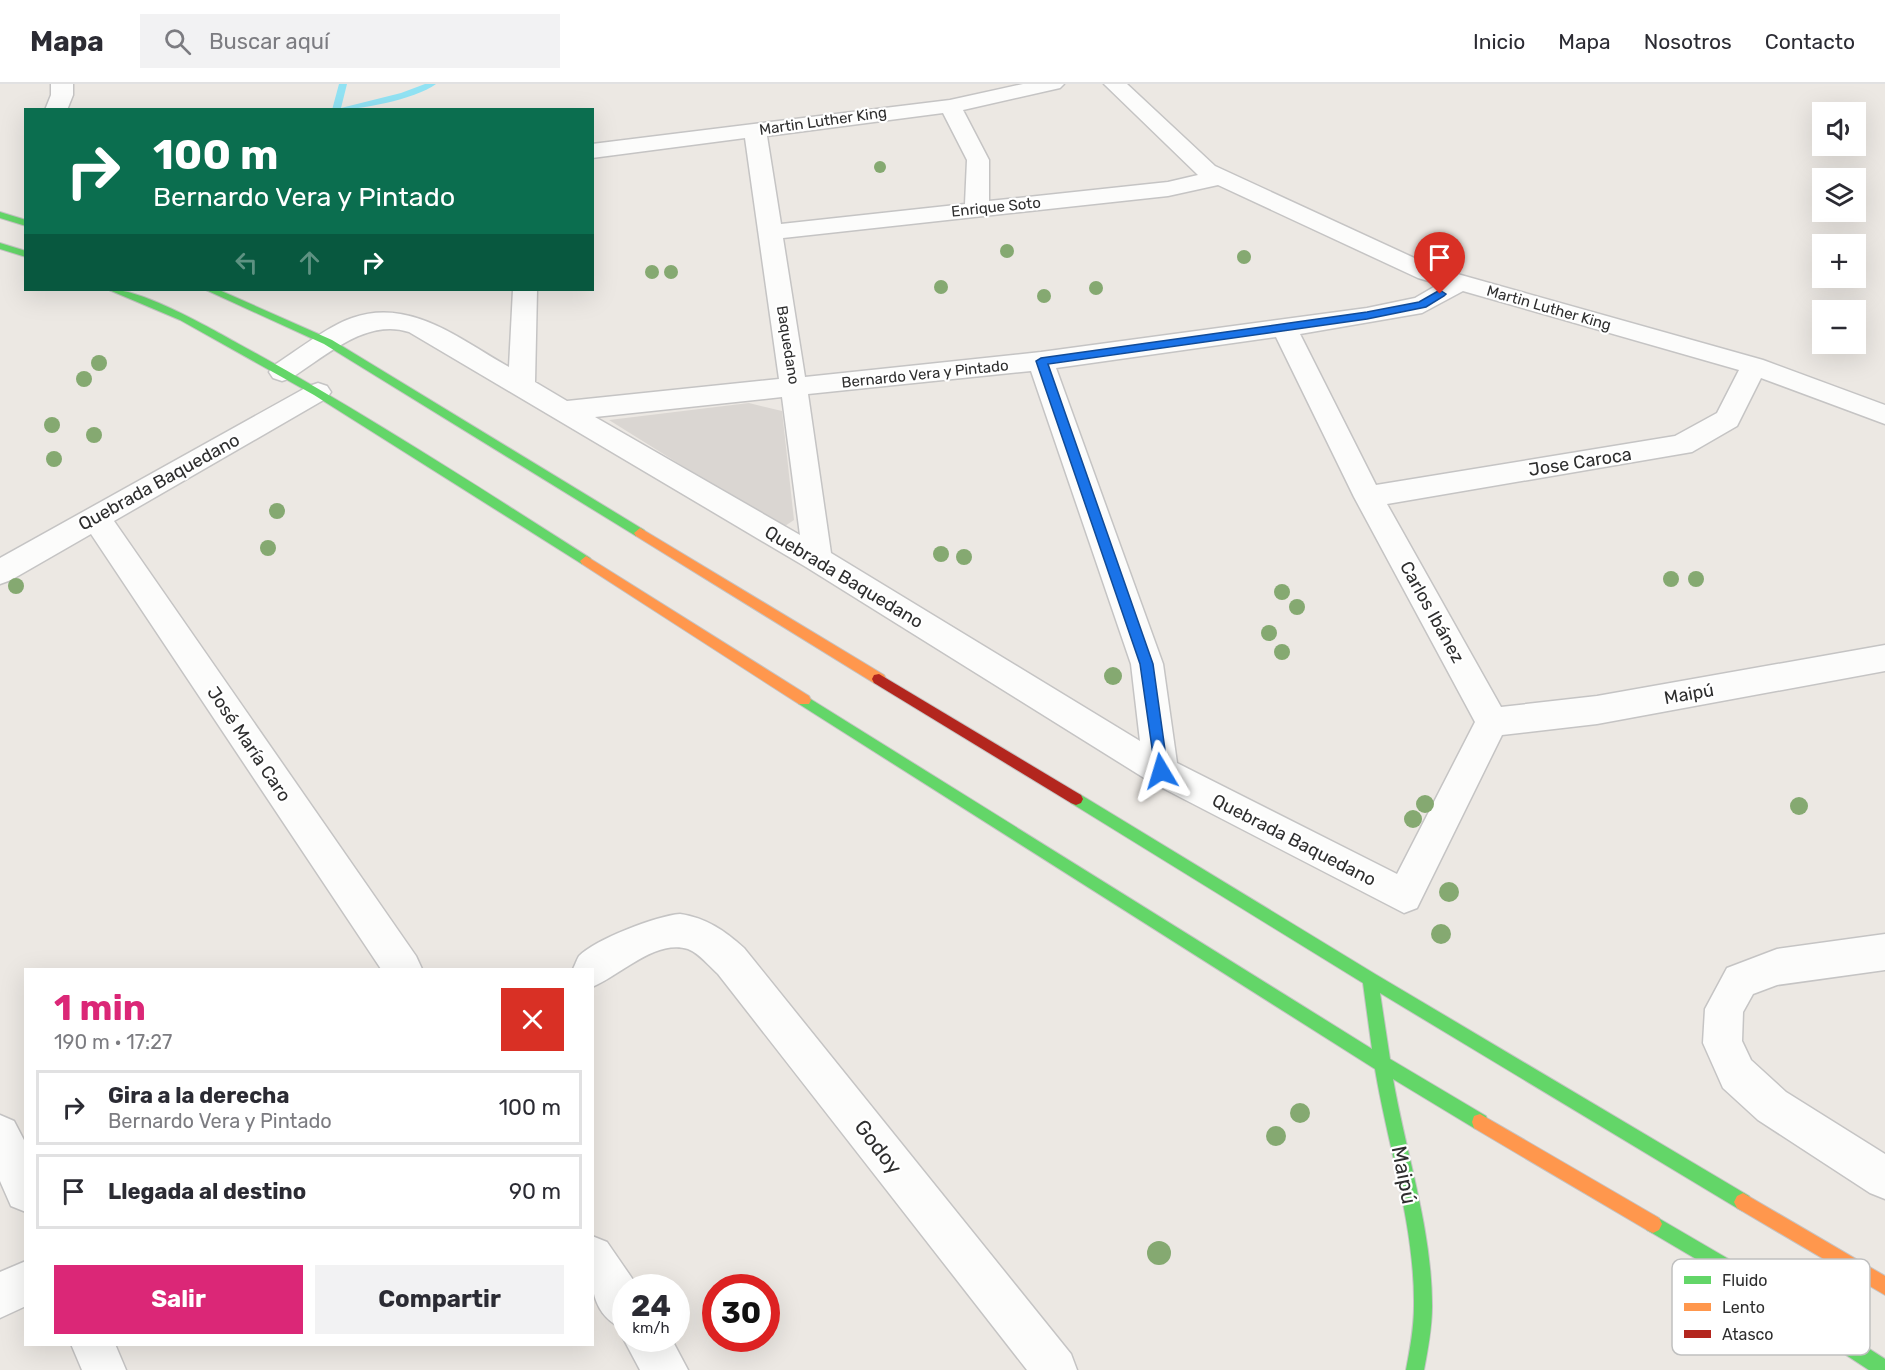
<!DOCTYPE html>
<html lang="es">
<meta charset="utf-8">
<style>
:root{--surface:#fff;--page:#f2f2f3;--text:#2b2b33;--muted:#7c7c81;--line:#e1e1e2;--accent:#db2777}
body{margin:0;font-family:Rubik,sans-serif;background:var(--page);color:var(--text);height:100vh;display:flex;flex-direction:column;font-size:22px;white-space:nowrap}
*{box-sizing:border-box;margin:0}
p{font-size:20px;color:var(--muted)}
.icon{flex:none;width:33px;height:33px;fill:none;stroke:currentColor;stroke-width:2;stroke-linecap:round;stroke-linejoin:round}
.map{position:relative;flex:1;overflow:hidden}
.details{position:absolute;left:24px;top:884px;width:570px;height:378px;display:flex;flex-direction:column;background:var(--surface);border-radius:0px;box-shadow:0 6px 24px #0002}
.details>*{flex:none}
.banner{position:absolute;left:24px;top:24px;width:570px;height:183px;border-radius:0px;box-shadow:0 6px 24px #0002;background:#0b6e4f;color:#fff;overflow:hidden}
.tools{position:absolute;left:1812px;top:18px;display:grid;gap:12px}
.tools a{display:grid;place-items:center;width:54px;height:54px;border-radius:0px;background:var(--surface);box-shadow:0 6px 24px #0002;font-size:30px}
.speed{position:absolute;left:612px;top:1190px;display:flex;gap:12px;font-size:30px;font-weight:700;text-align:center}
.speed>*{display:grid;place-content:center;width:78px;height:78px;border-radius:50%;background:var(--surface);box-shadow:0 6px 24px #0002;line-height:1}
.speed small{font-size:15px;font-weight:400}
.speed .limit{border:9px solid #d22;background:#fff;color:#111}
.pin{position:absolute;display:grid;place-items:center;width:51px;height:51px;color:#fff;margin:-62px -26px;border-radius:50% 50% 50% 0;rotate:-45deg;box-shadow:0 0 6px #0007}
.pin .icon{rotate:45deg}
.me{position:absolute;width:66px;margin:-33px;rotate:353deg;stroke-linejoin:round;filter:drop-shadow(0 0 4px #0008)}
.turn{display:flex;align-items:center;gap:21px;height:126px;padding:0 30px;font-size:27px}
.turn .icon{width:78px;height:78px;stroke-width:2.5}
.turn b{display:block;font-size:42px;line-height:51px}
.lanes{display:flex;align-items:center;height:57px;padding:0 30px;background:#0003;justify-content:center;gap:30px;direction:ltr}
.lanes .off{opacity:.35}
.round{display:grid;place-items:center;flex:none;width:63px;height:63px;border-radius:0px;background:var(--page)}
.summary{display:flex;align-items:center;justify-content:space-between;height:102px;padding:0 30px}
h1{font-size:36px;font-weight:700;line-height:45px;color:var(--accent)}
.action{display:flex;gap:12px;margin-top:auto;padding:12px 30px}
.action a{flex:1;height:69px;border-radius:0px;background:var(--accent);color:#fff;font-size:24px;font-weight:700;line-height:69px;text-align:center}
.action a+a{background:var(--page);color:var(--text)}
ul{padding:0;list-style:none}
li{display:flex;align-items:center;gap:18px;height:75px;margin:0 12px 9px;padding:0 18px;border:3px solid var(--line);border-radius:0px}
li div{flex:1}
li b{display:block;font-size:22px}
li em{font-style:normal}
header{display:flex;align-items:center;gap:36px;box-sizing:border-box;height:84px;padding:0 30px;background:var(--surface);border-bottom:2px solid var(--line)}
header strong{font-size:28px}
nav{display:flex;gap:33px;margin-inline-start:auto;font-size:21px}
.search{width:420px;height:54px;background:var(--page);display:flex;align-items:center;gap:15px;box-sizing:border-box;padding:0 21px;border-radius:0px;color:var(--muted);font-size:22px}
.map>svg:first-child{display:block}
.plaza{fill:#dad6d2}
.lines{fill:none;stroke-linecap:round;stroke-linejoin:round}
.stream{fill:#91e2f3;fill-rule:evenodd}
.street-casing{stroke:#c5c4c4;stroke-width:3}
.fast-casing{stroke:#c5c4c4;stroke-width:2}
.slow-casing{stroke:#c5c4c4;stroke-width:2}
.jam-casing{stroke:#c5c4c4;stroke-width:2}
.street{fill:#fcfcfb;fill-rule:evenodd}
.fast{fill:#63d668;fill-rule:evenodd}
.slow{fill:#ff974d;fill-rule:evenodd}
.jam{fill:#b3261e;fill-rule:evenodd}
.tree{fill:#85a971}
.route{fill:#1a73e8;stroke:#114b97;stroke-width:1.5}
.labels{text-anchor:middle;stroke-width:4.5;stroke-linejoin:round;paint-order:stroke}
.far-street-label{font-size:15px;fill:#2e2e2e;stroke:#fff}
.street-label{font-size:18px;fill:#2e2e2e;stroke:#fff}
.near-street-label{font-size:21px;fill:#2e2e2e;stroke:#fff}
.key{fill:#fff;stroke:#c0c0c0;stroke-width:1.5}
.key-label{font-size:16px;fill:#2e2e2e}
</style>
<header>
<strong>Mapa</strong>
<div class="search"><svg class="icon" aria-label="search" viewBox="0 0 24 24"><circle cx="10" cy="10" r="6"/><path d="M15 15l6 6"/></svg>Buscar aquí</div>
<nav><a>Inicio</a><a>Mapa</a><a>Nosotros</a><a>Contacto</a></nav>
</header>
<div class="map">
<svg width="1885" height="1286" viewBox="0 0 1885 1286">
<rect width="100%" height="100%" fill="#ece8e3"/>
<!-- plaza -->
<path class="plaza" d="M749 319 782 327 794 436 782 444 609 336Z"/>
<g class="lines">
<!-- stream -->
<path class="stream" d="M339 0H347L341 24 401 9 425 0H436C414 16 359 26 332 26Z"/>
<!-- street casing -->
<g class="street-casing">
<path id="street" d="M51 0H73V11L67 26H45L51 11Z
M1023 0H1064L1060 4 963 26 989 76V117L1168 98 1198 91 1104 0H1127L1215 82 1436 184 1763 276 1885 321V340L1761 294 1737 342 1692 368 1387 420 1501 623 1597 612 1885 561V587L1597 640 1502 651 1417 824 1404 829 1149 697 806 483 409 248C366 234 326 272 291 294L282 297 273 294 269 288 273 282C295 268 328 242 352 234 410 213 461 256 509 283L513 206H537L535 298 567 317 779 295 745 54 592 74V60L950 16ZM943 29 967 76 965 120 781 140 767 52ZM1218 101 1418 194 1439 200 1415 214 1367 224 1041 268 805 293 783 154 1168 112ZM1463 207 1739 286 1717 329 1675 352 1376 401 1300 250 1422 229ZM1276 253 1354 413 1475 638 1397 790 1177 679 1163 580 1056 284ZM1031 287 1131 580 1140 657 831 469 808 310ZM782 313 800 451 595 333Z
M318 299 327 302 331 308 327 314 114 437 416 872 422 885H381L91 450 11 496 0 500V474L309 302Z
M680 830C707 834 725 847 744 864L1071 1270 1077 1286H1027L718 890C709 882 699 869 688 865 655 855 621 891 592 903V885H573C575 881 577 875 579 872 596 855 656 832 680 830Z
M1885 850V886L1777 901 1753 910 1743 928 1742 957 1751 976 1786 1008 1885 1070V1115L1870 1109 1758 1036 1723 1004 1703 959 1705 925 1727 884 1777 865Z
M0 1031 14 1037 26 1060V1128L11 1122 0 1097Z
M592 1152 607 1158 638 1203H626V1246C584 1229 592 1189 592 1152Z
M26 1177V1222L0 1234V1188Z
M626 1248V1254H671L688 1286H640L623 1254Z
M71 1260H115L126 1286H82Z"/>
</g>
<!-- fast casing -->
<g class="fast-casing">
<path id="fast" d="M0 128 26 136V142L0 134Z
M0 159 26 167V173L0 165Z
M109 206C138 203 210 244 237 259 358 325 474 400 590 474L592 477 590 480H582L314 311 180 236Z
M206 206H219L332 256 644 446 646 449 644 452H636L324 260Z
M804 611 1372 965 1363 899 1071 719 1069 715 1071 711 1076 709 1081 711 1375 890 1749 1112 1752 1118 1749 1124 1743 1127 1737 1124 1380 909 1390 975 1486 1032 1488 1038 1486 1044 1480 1046 1474 1044 1393 995C1406 1070 1432 1145 1432 1222 1432 1244 1428 1265 1424 1286H1406C1410 1265 1414 1244 1414 1222 1415 1142 1388 1063 1375 985L799 620 797 616 799 612Z
M1653 1131 1737 1180 1885 1275V1286H1869L1725 1192 1647 1146 1644 1140 1647 1134Z"/>
</g>
<!-- slow casing -->
<g class="slow-casing">
<path id="slow" d="M640 444 884 591 886 595 884 599H874L636 452 634 449Z
M586 472 809 612 811 616 809 620H799L582 480 580 477Z
M1480 1030 1659 1134 1662 1140 1659 1146 1653 1149 1647 1146 1474 1044 1472 1038 1474 1032Z
M1743 1109 1885 1192V1211L1737 1124 1734 1118 1737 1112Z"/>
</g>
<!-- jam casing -->
<g class="jam-casing">
<path id="jam" d="M879 590 1081 711 1083 715 1081 719 1076 721 1071 719 874 599 872 595 874 591Z"/>
</g>
<!-- street -->
<use href="#street" class="street"/>
<!-- fast -->
<use href="#fast" class="fast"/>
<!-- slow -->
<use href="#slow" class="slow"/>
<!-- jam -->
<use href="#jam" class="jam"/>
</g>
<!-- trees -->
<g class="tree">
<circle cx="880" cy="83" r="6"/>
<circle cx="1007" cy="167" r="7"/>
<circle cx="1244" cy="173" r="7"/>
<circle cx="652" cy="188" r="7"/>
<circle cx="671" cy="188" r="7"/>
<circle cx="941" cy="203" r="7"/>
<circle cx="1096" cy="204" r="7"/>
<circle cx="1044" cy="212" r="7"/>
<circle cx="99" cy="279" r="8"/>
<circle cx="84" cy="295" r="8"/>
<circle cx="52" cy="341" r="8"/>
<circle cx="94" cy="351" r="8"/>
<circle cx="54" cy="375" r="8"/>
<circle cx="277" cy="427" r="8"/>
<circle cx="268" cy="464" r="8"/>
<circle cx="941" cy="470" r="8"/>
<circle cx="964" cy="473" r="8"/>
<circle cx="1671" cy="495" r="8"/>
<circle cx="1696" cy="495" r="8"/>
<circle cx="16" cy="502" r="8"/>
<circle cx="1282" cy="508" r="8"/>
<circle cx="1297" cy="523" r="8"/>
<circle cx="1269" cy="549" r="8"/>
<circle cx="1282" cy="568" r="8"/>
<circle cx="1113" cy="592" r="9"/>
<circle cx="1425" cy="720" r="9"/>
<circle cx="1799" cy="722" r="9"/>
<circle cx="1413" cy="735" r="9"/>
<circle cx="1449" cy="808" r="10"/>
<circle cx="1441" cy="850" r="10"/>
<circle cx="1300" cy="1029" r="10"/>
<circle cx="1276" cy="1052" r="10"/>
<circle cx="1159" cy="1169" r="12"/>
</g>
<!-- route -->
<path class="route" d="M1440 206 1446 210 1444 212 1426 223 1367 235 1048 280 1153 580 1168 687 1166 692H1156L1140 580 1036 277 1041 274 1367 228 1419 218Z"/>
<g class="labels">
<!-- far-street labels -->
<g class="far-street-label">
<text transform="translate(823 37) rotate(-8)" y="5">Martin Luther King</text>
<text transform="translate(996 123) rotate(-6)" y="5">Enrique Soto</text>
<text transform="translate(1549 224) rotate(16)" y="5">Martin Luther King</text>
<text transform="translate(788 261) rotate(81)" y="5">Baquedano</text>
<text transform="translate(925 290) rotate(-6)" y="5">Bernardo Vera y Pintado</text>
</g>
<!-- street labels -->
<g class="street-label">
<text transform="translate(1580 378) rotate(-9)" y="6">Jose Caroca</text>
<text transform="translate(159 398) rotate(-29)" y="6">Quebrada Baquedano</text>
<text transform="translate(844 493) rotate(31)" y="6">Quebrada Baquedano</text>
<text transform="translate(1432 528) rotate(61)" y="6">Carlos Ibánez</text>
<text transform="translate(1689 610) rotate(-10)" y="6">Maipú</text>
<text transform="translate(249 660) rotate(56)" y="6">José María Caro</text>
<text transform="translate(1294 756) rotate(27)" y="6">Quebrada Baquedano</text>
</g>
<!-- near-street labels -->
<g class="near-street-label">
<text transform="translate(878 1063) rotate(52)" y="7">Godoy</text>
<text transform="translate(1404 1091) rotate(79)" y="7">Maipú</text>
</g>
</g>
<!-- legend -->
<rect x="1672" y="1175" width="198" height="96" rx="9" class="key"/>
<rect x="1684" y="1192" width="27" height="8" fill="#63d668"/>
<rect x="1684" y="1219" width="27" height="8" fill="#ff974d"/>
<rect x="1684" y="1246" width="27" height="8" fill="#b3261e"/>
<g class="key-label">
<text x="1722" y="1202">Fluido</text>
<text x="1722" y="1229">Lento</text>
<text x="1722" y="1256">Atasco</text>
</g>
</svg>
<div class="tools">
<a><svg class="icon" aria-label="sound" viewBox="0 0 24 24"><path d="M4 9h4l5-4v14l-5-4H4zM17 9q2 3 0 6"/></svg></a>
<a><svg class="icon" aria-label="layers" viewBox="0 0 24 24"><path d="M12 4l9 5-9 5-9-5zM3 14l9 5 9-5"/></svg></a>
<a>+</a>
<a>−</a>
</div>
<div class="speed"><div>24<small>km/h</small></div><div class="limit">30</div></div>
<div class="pin" style="left:1440px;top:210px;background:#d93025"><svg class="icon" aria-label="arrive" viewBox="0 0 24 24"><path d="M6 21V4h12l-3 4 3 4H6"/></svg></div>
<svg class="me" style="left:1161px;top:687px" viewBox="-20 -20 40 40"><path d="M0-17L14 15 0 8-14 15z" fill="#1a73e8" stroke="#fff" stroke-width="4"/></svg>
<div class="banner">
<div class="turn"><svg class="icon" aria-label="right" viewBox="0 0 24 24"><path d="M7 20v-9h11M14 6l5 5-5 5"/></svg><div><b>100 m</b>Bernardo Vera y Pintado</div></div>
<div class="lanes"><svg class="icon off" aria-label="left" viewBox="0 0 24 24"><path d="M17 20v-9H6M10 6l-5 5 5 5"/></svg><svg class="icon off" aria-label="ahead" viewBox="0 0 24 24"><path d="M12 20V5M6 11l6-6 6 6"/></svg><svg class="icon" aria-label="right" viewBox="0 0 24 24"><path d="M7 20v-9h11M14 6l5 5-5 5"/></svg></div>
</div>
<section class="details">
<div class="summary"><div><h1>1 min</h1><p>190 m · 17:27</p></div><a class="round" style="background:#d93025;color:#fff"><svg class="icon" aria-label="close" viewBox="0 0 24 24"><path d="M6 6l12 12M18 6L6 18"/></svg></a></div>
<ul>
<li><svg class="icon" aria-label="right" viewBox="0 0 24 24"><path d="M7 20v-9h11M14 6l5 5-5 5"/></svg><div><b>Gira a la derecha</b><p>Bernardo Vera y Pintado</p></div><em>100 m</em></li>
<li><svg class="icon" aria-label="arrive" viewBox="0 0 24 24"><path d="M6 21V4h12l-3 4 3 4H6"/></svg><div><b>Llegada al destino</b></div><em>90 m</em></li>
</ul>
<div class="action"><a>Salir</a><a>Compartir</a></div>
</section>
</div>
